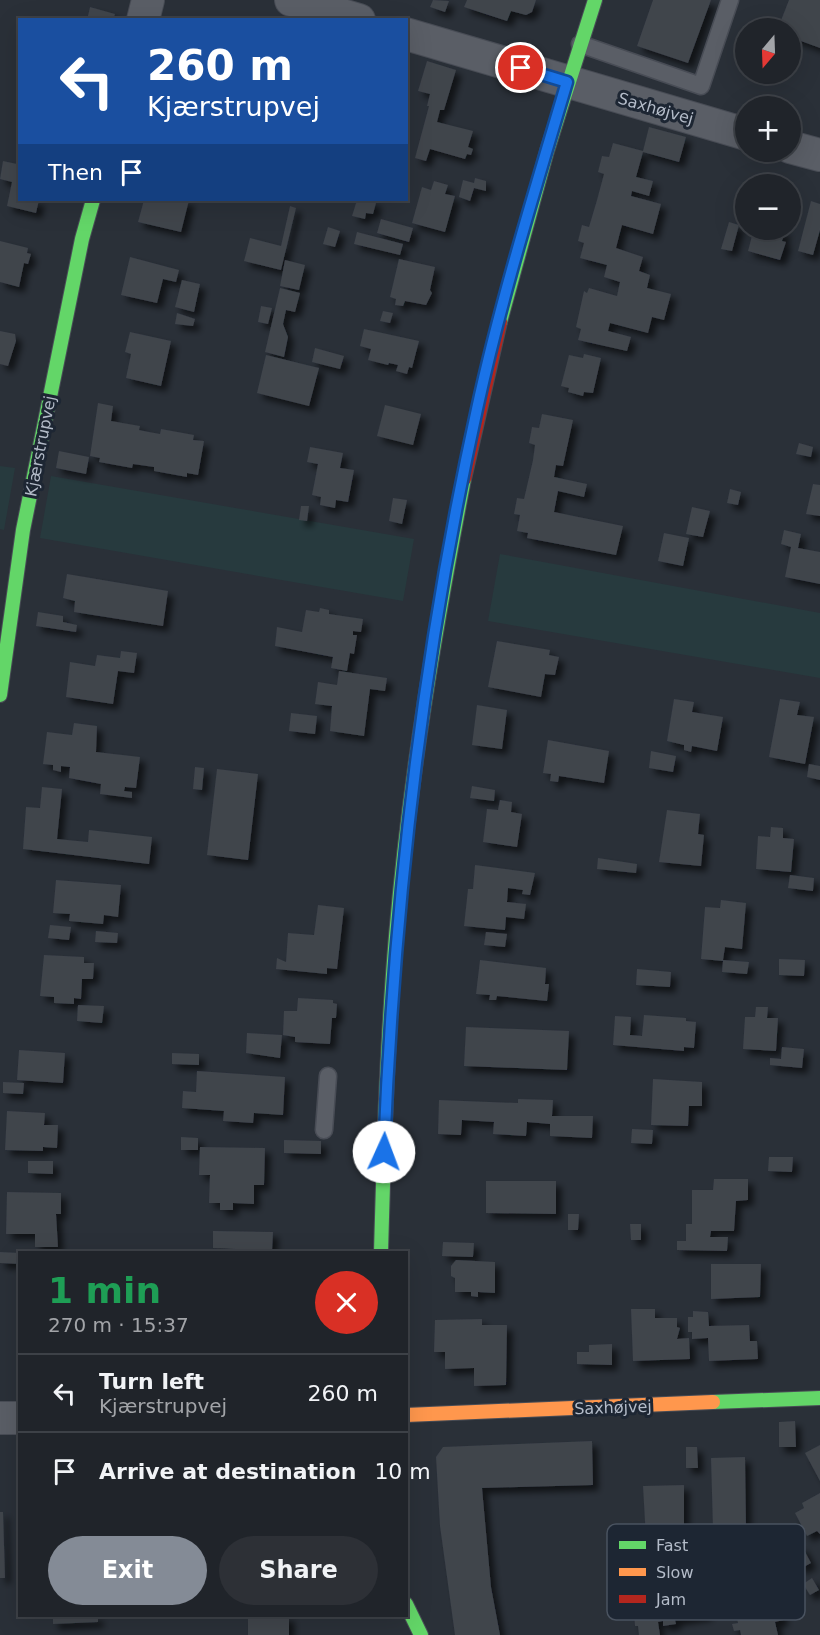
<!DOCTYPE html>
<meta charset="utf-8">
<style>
:root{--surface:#20242a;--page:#2d3036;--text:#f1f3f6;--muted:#a2a4a8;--line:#3d4147;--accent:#848b96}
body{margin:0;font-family:"DejaVu Sans",sans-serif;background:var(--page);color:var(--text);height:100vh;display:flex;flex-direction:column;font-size:22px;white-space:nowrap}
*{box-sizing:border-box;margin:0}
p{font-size:20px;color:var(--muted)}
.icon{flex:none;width:33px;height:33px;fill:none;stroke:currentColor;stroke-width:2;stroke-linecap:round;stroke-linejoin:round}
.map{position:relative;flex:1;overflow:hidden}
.panel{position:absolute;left:18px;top:1251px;width:390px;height:366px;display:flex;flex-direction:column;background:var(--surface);border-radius:0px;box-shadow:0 6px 24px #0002,0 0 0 2px var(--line)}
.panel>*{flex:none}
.banner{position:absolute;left:18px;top:18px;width:390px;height:183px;border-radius:0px;box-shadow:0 6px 24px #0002,0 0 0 2px var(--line);background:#1a4fa0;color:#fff;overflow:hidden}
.needle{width:39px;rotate:199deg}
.buttons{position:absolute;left:735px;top:18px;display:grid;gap:12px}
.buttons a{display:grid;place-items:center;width:66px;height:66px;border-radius:50%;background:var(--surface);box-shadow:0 6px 24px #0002,0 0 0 2px var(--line);font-size:30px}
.pin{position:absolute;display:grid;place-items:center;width:51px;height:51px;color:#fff;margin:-26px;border:3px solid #fff;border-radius:50%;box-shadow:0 2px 6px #0007}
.me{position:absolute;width:66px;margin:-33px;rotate:2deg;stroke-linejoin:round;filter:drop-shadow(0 0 4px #0008)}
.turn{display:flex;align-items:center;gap:21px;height:126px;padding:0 30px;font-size:27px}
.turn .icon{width:78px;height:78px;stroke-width:2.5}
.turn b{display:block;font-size:42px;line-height:51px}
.then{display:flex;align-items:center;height:57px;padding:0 30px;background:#0003;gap:12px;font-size:22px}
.round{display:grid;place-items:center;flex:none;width:63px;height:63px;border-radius:32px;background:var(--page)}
.headline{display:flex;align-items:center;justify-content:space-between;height:102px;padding:0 30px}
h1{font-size:36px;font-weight:700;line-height:45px;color:#1e9e55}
.button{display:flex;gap:12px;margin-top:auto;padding:12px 30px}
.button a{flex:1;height:69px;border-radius:36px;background:var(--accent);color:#fff;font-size:24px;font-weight:700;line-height:69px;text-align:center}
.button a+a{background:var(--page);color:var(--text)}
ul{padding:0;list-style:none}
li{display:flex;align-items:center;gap:18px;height:78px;padding:0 30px;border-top:2px solid var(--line)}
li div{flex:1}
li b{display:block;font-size:22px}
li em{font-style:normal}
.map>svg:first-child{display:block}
.green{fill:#273a3e}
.building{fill:#3f444c;filter:url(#shadow)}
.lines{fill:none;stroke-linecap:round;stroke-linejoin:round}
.lane-casing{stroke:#484c55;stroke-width:19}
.street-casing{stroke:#484c55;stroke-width:34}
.fast-casing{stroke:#484c55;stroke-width:16}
.slow-casing{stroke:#484c55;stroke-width:16}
.jam-casing{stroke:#484c55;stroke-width:16}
.lane{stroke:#5a5e66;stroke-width:16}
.street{stroke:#5a5e66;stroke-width:32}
.fast{stroke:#63d668;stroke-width:14}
.slow{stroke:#ff974d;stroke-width:14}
.jam{stroke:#b3261e;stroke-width:14}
.route-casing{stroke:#114b97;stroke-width:15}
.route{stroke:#1a73e8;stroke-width:10}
.labels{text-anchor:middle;stroke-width:6;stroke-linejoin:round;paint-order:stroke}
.street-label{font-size:16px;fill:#b4bcc9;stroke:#1d2633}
.key{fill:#1d2633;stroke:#4a5360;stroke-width:1.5}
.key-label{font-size:16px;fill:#b4bcc9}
</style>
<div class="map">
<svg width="820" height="1635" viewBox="0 0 820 1635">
<defs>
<filter id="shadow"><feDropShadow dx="5.5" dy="5.5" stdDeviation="3" flood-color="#0009"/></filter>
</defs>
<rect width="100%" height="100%" fill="#2a3038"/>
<!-- green -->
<path class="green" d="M0 466 15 468 4 530 0 529Z
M51 476 414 539 403 601 40 538Z
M500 554 820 613V678L488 621Z"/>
<!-- building -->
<path class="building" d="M433 0 449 1 445 12 430 7Z
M467 0H536L532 12 526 15 511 11 507 21 464 7Z
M653 0H711L688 63 637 46Z
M789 0H820V48L790 37V28H778Z
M90 7 115 14 113 20H87Z
M427 61 456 70 444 110H440L437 122 473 131 468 147 473 149 471 155 467 154 465 159 430 149 426 161 415 158 429 106H427L430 94 418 91Z
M649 127 686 137 679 162 643 152 636 177 653 181 649 196 632 191 631 196 661 204 653 234 622 225 616 248 643 257 639 271 650 275 647 288 671 294 664 320 652 317 648 333 610 323 608 331 631 337 627 351 578 340 581 329 576 327 584 291 587 293 589 288 617 296 620 282 604 277 607 265 580 258 584 243 578 241 582 225 589 227 597 200 604 174 598 172 602 156 609 157 613 143 643 151Z
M3 161 17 164 16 168 20 169V200H39L36 213 7 206 12 182 0 179Z
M475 178 486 181V191L474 188 470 201 459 197 463 180 474 183Z
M434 181 448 185 445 194 455 196 445 232 412 223 422 187 431 190Z
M144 200H189L181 232 138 222Z
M357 200H371L376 203 373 214 366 213 365 219 352 216Z
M811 201 820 204V230L813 255 798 251Z
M290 206 296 208 281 270 244 261 250 238 281 246Z
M381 219 413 228 409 242 377 233Z
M729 222 739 225 732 251 721 249Z
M328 227 340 231 335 247 323 244Z
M745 230H785L782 241 786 242 780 260 748 251 753 232Z
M357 232 403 244 400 255 354 244Z
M0 241 28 248 27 253 31 254 28 264 24 263 19 287 0 282Z
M130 257 179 270 176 282 163 279 157 303 121 295Z
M399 259 435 267 430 290 432 293 426 305 405 301 403 306 395 305 396 299 390 297Z
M285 260 305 265 299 290 280 286Z
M182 280 200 284 194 312 175 307Z
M280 288 300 293 295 312 286 310 283 324 288 337 284 357 265 352Z
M261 306 272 308 268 324 258 322Z
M383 311 393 313 390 323 380 321Z
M177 313 195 319 193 326 175 324Z
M364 329 419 341 412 368 409 367 407 374 396 371 398 365 389 363 388 365 368 360 371 349 360 346Z
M0 331 15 334 16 341 8 366 0 364Z
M130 332 171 341 161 386 126 378 131 354 125 352Z
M315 348 344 356 340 369 312 362Z
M584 354 601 358 593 393 584 392 583 396 568 392 569 388 561 386 569 355 583 358Z
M266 355 319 368 309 406 257 393Z
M98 403 113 406 111 421 140 426 139 430 149 432 160 434 161 429 194 435 193 440 204 441 198 475 187 473V477L154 471V467L133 464 132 468 99 462 100 458 90 456Z
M385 405 421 414 413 445 377 436Z
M542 414 573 420 563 466 556 465 554 477 587 484 584 497 558 491 554 512 623 526 616 555 527 538 528 533 517 531 520 515 514 514 517 498 524 499 533 460 535 445 529 443 532 427 539 428Z
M799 443 813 447 811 457 796 454Z
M310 447 343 453 340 468 354 470 348 502 336 500 335 508 320 505 321 497 312 495 318 464 307 462Z
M59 451 89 457 86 474 56 468Z
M813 484 820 485V516L806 514Z
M730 489 741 492 738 505 727 503Z
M393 498 407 500 402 524 389 521Z
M301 506H309L307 521 299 520Z
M692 507 710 511 703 537 686 534Z
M784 530 801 534 798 548 820 552V584L785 577 791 547 781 544Z
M664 533 689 538 683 566 658 561Z
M67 574 168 591 163 626 74 612 75 601 63 598Z
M320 608 329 610V614L363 619 361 632 353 631V635H357L354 654 350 653 347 671 331 668 333 657 275 646 277 627 302 632 306 610 319 612Z
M38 612 63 616V622L77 625 76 632 36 626Z
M497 641 550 650 549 655 559 657 555 675 545 674 541 697 488 687Z
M121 651 137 653 134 673 118 671 113 704 66 697 70 662 95 666 97 655 120 658Z
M339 671 387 678 385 691 370 689 364 736 330 731 332 706 315 704 318 682 337 685Z
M674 699 694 702 692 712 723 717 717 751 692 746 691 752 684 750V745L667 741Z
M780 699 800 702 797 715 814 717 805 764 769 757Z
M477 705 507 710 502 749 472 745Z
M291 713 317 716 315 734 289 731Z
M74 723 97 726 96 752 140 757 136 788 125 787 124 791 132 792V798L100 794 101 784 69 778 70 767 61 766V772L53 770V765L43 764 47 732 72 735Z
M548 740 609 751 604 783 559 776 558 782 550 781 551 774 543 773Z
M651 751 676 756 673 772 649 768Z
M809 764 820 766V780L807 777Z
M195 767 204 768 202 790 193 789Z
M217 769 258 774 248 860 207 855Z
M472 786 495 790 494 801 470 798Z
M42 787 62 789 57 839 88 842 89 830 152 837 149 864 23 849 26 807 40 808Z
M500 800 512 802 511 812 522 814 517 847 483 842 487 809 498 810Z
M667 810 700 814 698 834 704 835 701 866 659 862Z
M771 827 783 828V838L794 839 791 872 756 869 758 836 770 837Z
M598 858 637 864 636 873 597 869Z
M475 865 535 873 530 895 522 894 523 890 508 888 507 902 526 904 524 919 506 917 505 930 464 926 468 889H473Z
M790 875 814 878 813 891 788 888Z
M56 880 121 885 118 917 104 915 103 924 69 921 70 914 53 913Z
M721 900 746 903 742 949 725 947 723 960 749 962 747 974 722 972 723 961 701 959 705 907 720 908Z
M318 905 344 908 337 969 327 968V974L276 969 277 958 286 962 288 933 314 935Z
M50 925 71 927 69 940 48 938Z
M96 931 118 933 117 943 95 942Z
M486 932 507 934 505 947 484 945Z
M44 955 84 957V963H94L93 979H82L81 999 74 998V1004L54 1003V997L40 996Z
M779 959 805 960 804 976 779 975Z
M480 960 546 968 545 984H549L547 1001 497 996 496 1000H489L490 995 476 994Z
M637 969 671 972 670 987 636 985Z
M298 998 333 1000V1003L337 1004 336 1018H332L330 1044 295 1042V1037L283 1035 284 1011H297Z
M78 1005 104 1006 102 1023 77 1021Z
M756 1007H768L767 1018H778L776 1051 743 1049 745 1017H755Z
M644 1015 686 1018V1021L696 1022 694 1048 684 1047V1051L613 1045 615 1016 631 1017 630 1035 642 1036Z
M466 1027 569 1031 567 1070 464 1066Z
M247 1033 282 1035 280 1058 246 1053Z
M782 1047 804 1049 802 1068 770 1065V1058L781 1059Z
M19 1050 65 1053 63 1083 17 1080Z
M172 1053 199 1054V1065L172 1064Z
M197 1071 285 1077 283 1115 254 1113 253 1123 223 1121 224 1111 182 1108 183 1091 196 1092Z
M653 1079 702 1082V1106H689L688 1126 651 1125Z
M3 1082 24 1083 23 1094 3 1093Z
M518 1099 553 1100 552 1116H593L592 1138 550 1136V1124L527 1122 526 1136 493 1134 494 1122 462 1120 461 1135 438 1134 439 1100 518 1103Z
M7 1111 45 1113 44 1125H58L57 1148 43 1147V1151L5 1150Z
M632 1129 653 1130 652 1144 631 1143Z
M181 1137 198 1138V1150H181Z
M284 1140 321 1141V1154L284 1153Z
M200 1147 265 1148 264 1185H254V1204L233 1203V1210H220V1203H209L210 1175H199Z
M769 1157H793L792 1172 768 1171Z
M28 1161H53V1174L28 1173Z
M714 1179H748V1200L736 1201 734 1231H711L710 1237H728L727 1251 677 1250V1241H686V1224H692V1190H713Z
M486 1181H556V1214L486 1213Z
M7 1192 61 1193V1214H56L58 1247H35V1234H6Z
M568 1214H579L578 1230H568Z
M630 1224H641V1240H631Z
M213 1231 273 1232 272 1252H234L235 1249 213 1248Z
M443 1242 474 1243 473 1257 442 1256Z
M0 1252 20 1253V1264L0 1263Z
M456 1260 495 1262V1293L478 1292V1297L471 1296V1292H455V1278L451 1276V1266Z
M711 1264H761L760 1297 711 1299Z
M631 1309H655V1318H677V1327L680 1328 677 1339 689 1338 690 1359 633 1361Z
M693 1311 708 1312 709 1326 749 1325 750 1341H757L758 1359 709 1361 708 1338 692 1339V1332H688V1317H693Z
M482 1319V1325H507L506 1385 474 1386V1368L445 1369V1352H434L435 1320Z
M612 1344V1365L577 1364V1352H589V1345Z
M795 1421 796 1447H779V1422Z
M592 1441 593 1485 482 1488 491 1587 500 1635H455L440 1526 436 1457 443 1447Z
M820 1445V1481L805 1453Z
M686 1447H697L698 1468H686Z
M745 1457 746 1528 731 1529V1546L690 1549 689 1538H701V1530L713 1529 711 1458Z
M684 1485V1530H659V1539H646L643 1486Z
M820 1493V1534L817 1531 807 1536 795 1513 804 1508 802 1503Z
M0 1512H3L5 1578H0Z
M802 1546 811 1563 800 1569 791 1551Z
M640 1554 643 1577 651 1580 653 1591 647 1598 703 1589 707 1615 675 1620 676 1624 663 1626V1621L658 1622 660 1635H639L638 1626H635L633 1595 623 1596 621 1557Z
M812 1578 819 1590 810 1595 803 1584Z
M768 1587 772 1606 780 1605 783 1620 775 1622 778 1635H741L740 1630 734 1631 732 1624 738 1623 732 1595Z
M53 1616H98V1622L53 1624Z
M248 1616H289V1635H248Z"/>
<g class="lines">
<!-- lane casing -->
<g class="lane-casing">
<path id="lane" d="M580 44 701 86 730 0
M324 1130 328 1076"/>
</g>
<!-- street casing -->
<g class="street-casing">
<path id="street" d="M291 0 359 20
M143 20 148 0
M406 34 746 134
M790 147 820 155
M0 1418H20"/>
</g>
<!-- fast casing -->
<g class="fast-casing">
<path id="fast" d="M500 322 547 151 595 0
M0 695 23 530 82 239 93 200
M381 1252C384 1146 387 1041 396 936 409 782 435 630 464 479
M713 1402 820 1398
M406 1604 421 1635"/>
</g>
<!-- slow casing -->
<g class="slow-casing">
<path id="slow" d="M406 1415 713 1402"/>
</g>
<!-- jam casing -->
<g class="jam-casing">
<path id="jam" d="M464 479 500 322"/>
</g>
<!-- lane -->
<use href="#lane" class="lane"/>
<!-- street -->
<use href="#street" class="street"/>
<!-- fast -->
<use href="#fast" class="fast"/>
<!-- slow -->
<use href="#slow" class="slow"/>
<!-- jam -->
<use href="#jam" class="jam"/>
</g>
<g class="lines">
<!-- route casing -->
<g class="route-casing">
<path id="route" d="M384 1152C394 903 423 653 477 409 501 299 535 190 567 82L521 68"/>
</g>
<!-- route -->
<use href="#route" class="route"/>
</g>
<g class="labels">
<!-- street labels -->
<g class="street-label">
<text transform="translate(656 108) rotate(16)" y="6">Saxhøjvej</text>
<text transform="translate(40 446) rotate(-79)" y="6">Kjærstrupvej</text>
<text transform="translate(613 1407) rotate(-2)" y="6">Saxhøjvej</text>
</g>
</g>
<!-- legend -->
<rect x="607" y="1524" width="198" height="96" rx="9" class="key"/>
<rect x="619" y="1541" width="27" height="8" fill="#63d668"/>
<rect x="619" y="1568" width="27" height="8" fill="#ff974d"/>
<rect x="619" y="1595" width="27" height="8" fill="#b3261e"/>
<g class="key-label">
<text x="656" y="1551">Fast</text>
<text x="656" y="1578">Slow</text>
<text x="656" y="1605">Jam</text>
</g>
</svg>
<div class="buttons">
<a><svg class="needle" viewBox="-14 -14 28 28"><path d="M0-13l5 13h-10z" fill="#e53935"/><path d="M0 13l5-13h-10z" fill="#a2a4a8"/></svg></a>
<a>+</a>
<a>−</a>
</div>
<div class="pin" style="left:521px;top:68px;background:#d93025"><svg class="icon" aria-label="arrive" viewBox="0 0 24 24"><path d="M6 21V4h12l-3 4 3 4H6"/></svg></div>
<svg class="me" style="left:384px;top:1152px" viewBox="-20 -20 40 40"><circle r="19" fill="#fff"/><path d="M0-13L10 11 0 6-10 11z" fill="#1a73e8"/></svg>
<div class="banner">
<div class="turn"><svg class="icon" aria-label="left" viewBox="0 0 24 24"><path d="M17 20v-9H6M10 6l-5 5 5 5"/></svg><div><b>260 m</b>Kjærstrupvej</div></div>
<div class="then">Then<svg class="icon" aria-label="arrive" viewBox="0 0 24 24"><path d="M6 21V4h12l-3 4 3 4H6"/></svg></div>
</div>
<section class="panel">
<div class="headline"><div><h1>1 min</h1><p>270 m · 15:37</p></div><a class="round" style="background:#d93025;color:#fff"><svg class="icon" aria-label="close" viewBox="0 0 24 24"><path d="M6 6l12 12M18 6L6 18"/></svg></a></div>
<ul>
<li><svg class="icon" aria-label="left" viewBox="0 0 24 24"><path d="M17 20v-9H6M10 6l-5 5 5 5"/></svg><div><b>Turn left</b><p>Kjærstrupvej</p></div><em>260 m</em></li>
<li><svg class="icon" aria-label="arrive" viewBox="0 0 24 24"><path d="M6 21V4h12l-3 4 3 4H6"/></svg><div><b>Arrive at destination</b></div><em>10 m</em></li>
</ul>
<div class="button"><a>Exit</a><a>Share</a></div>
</section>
</div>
